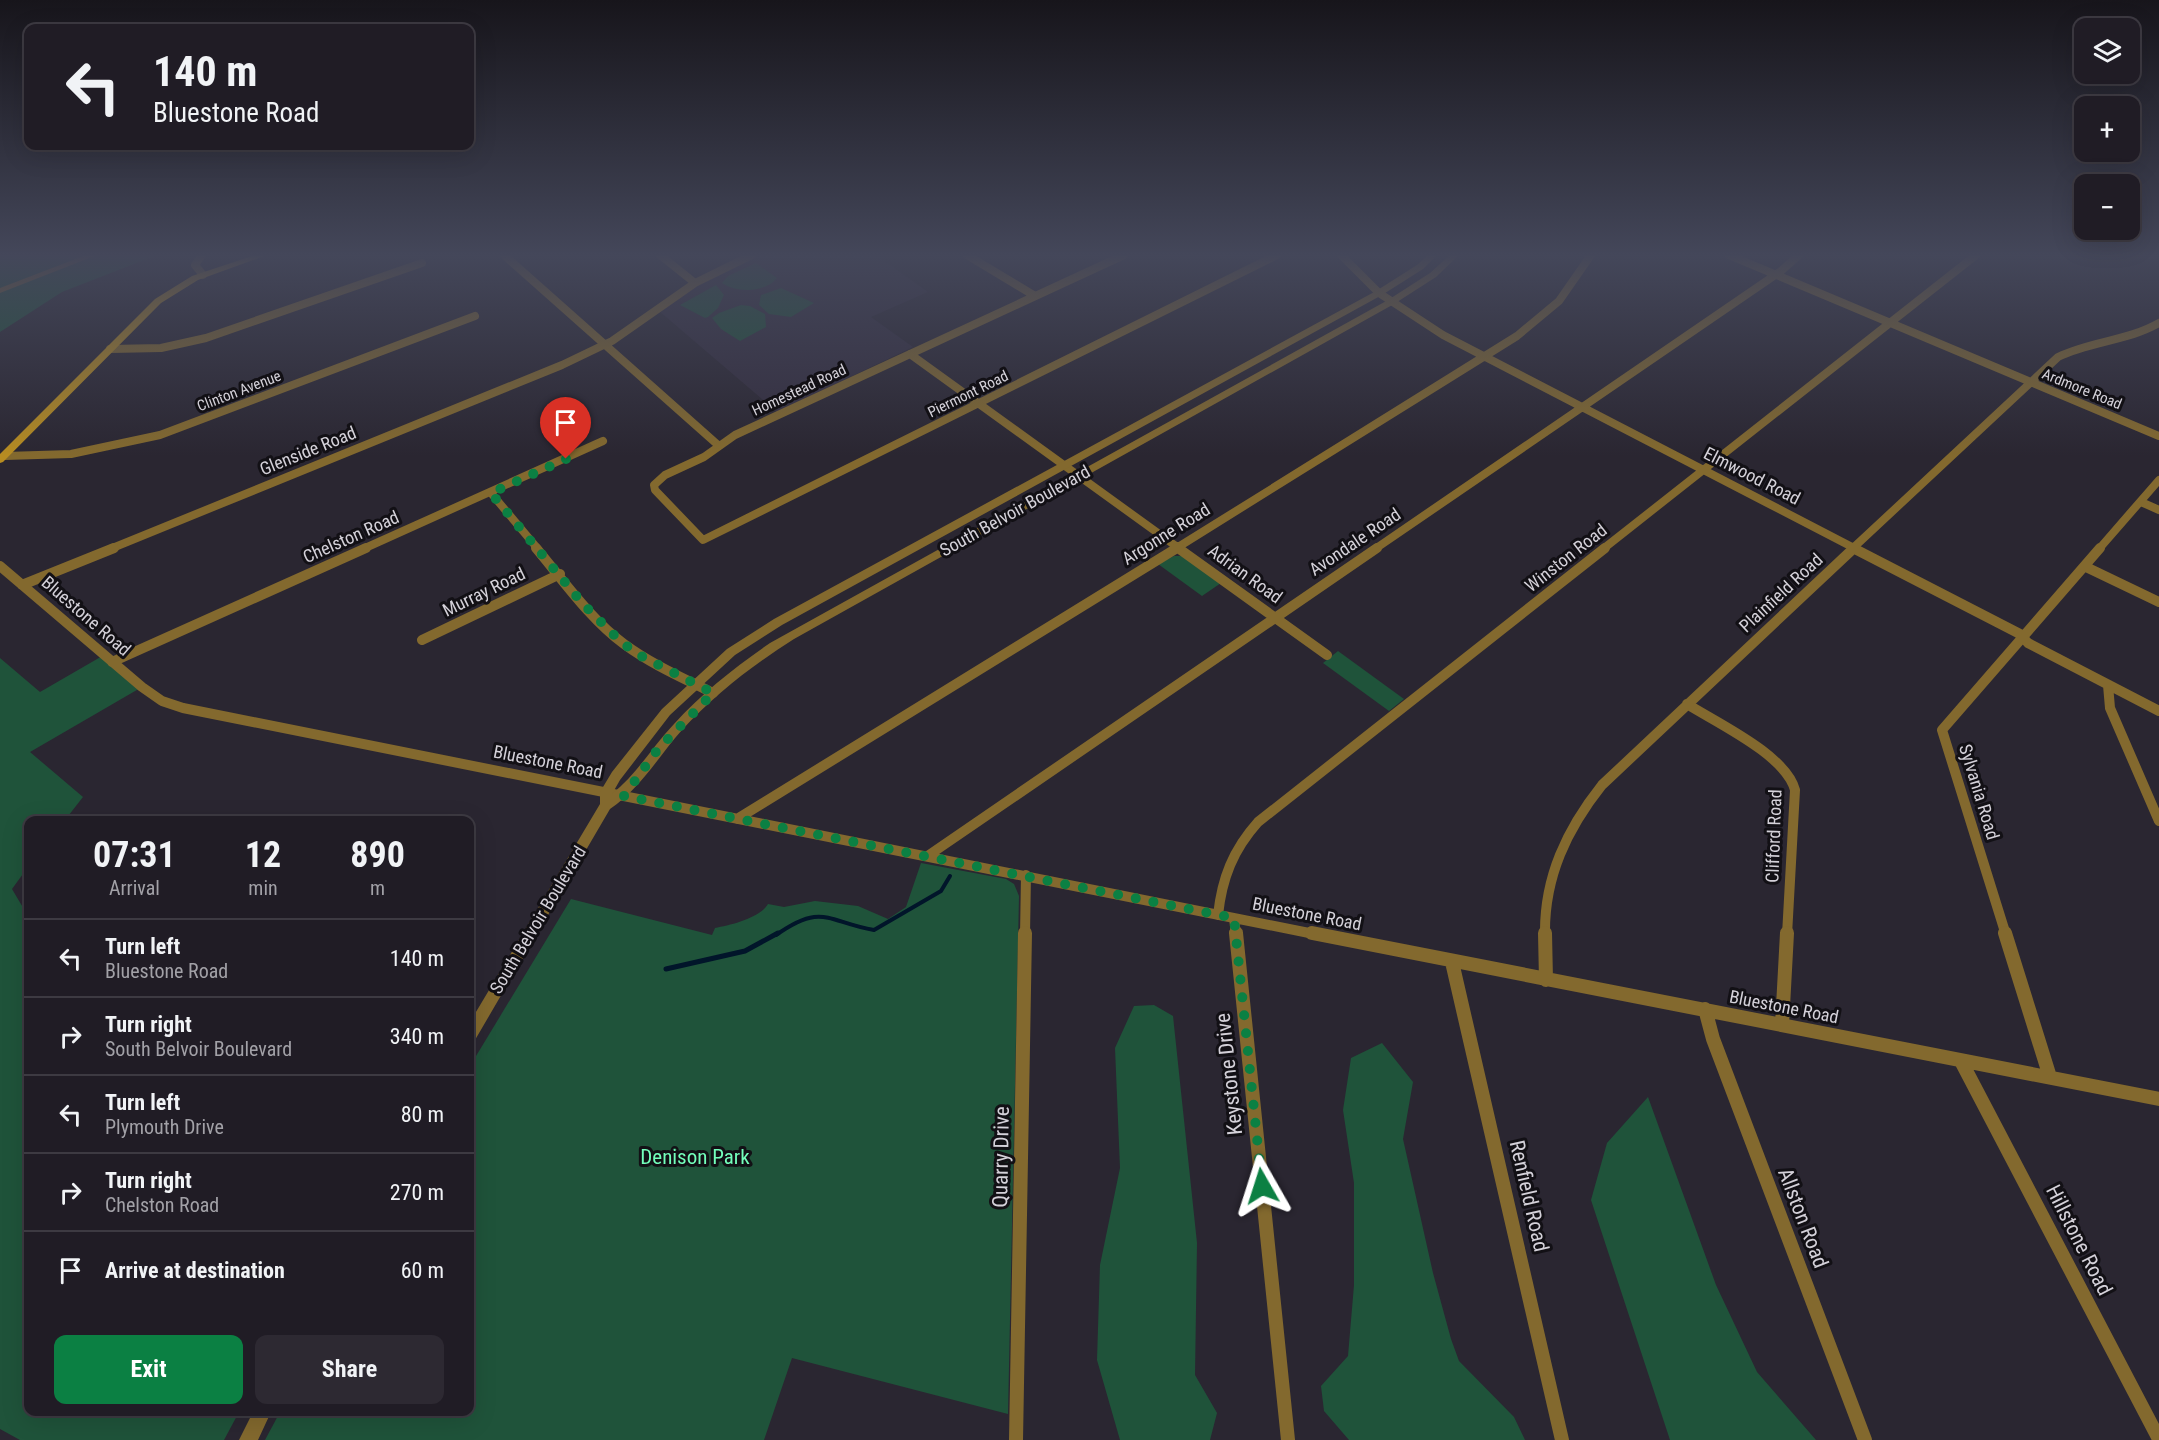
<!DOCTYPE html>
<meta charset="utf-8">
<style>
:root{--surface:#201c25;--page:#2d2932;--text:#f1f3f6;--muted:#a2a1a7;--line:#3d3a42;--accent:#0b8043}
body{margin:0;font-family:"Roboto Condensed",sans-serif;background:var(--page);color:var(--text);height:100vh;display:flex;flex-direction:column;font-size:22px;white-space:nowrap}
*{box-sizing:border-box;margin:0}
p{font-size:20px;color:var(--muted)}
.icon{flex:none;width:33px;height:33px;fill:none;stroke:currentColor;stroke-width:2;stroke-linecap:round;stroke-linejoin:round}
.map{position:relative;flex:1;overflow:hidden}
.panel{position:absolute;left:24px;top:816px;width:450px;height:600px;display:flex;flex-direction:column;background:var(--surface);border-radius:12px;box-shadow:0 6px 24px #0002,0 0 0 2px var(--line)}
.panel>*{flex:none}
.banner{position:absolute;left:24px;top:24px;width:450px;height:126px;border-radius:12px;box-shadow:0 6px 24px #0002,0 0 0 2px var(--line);background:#201c25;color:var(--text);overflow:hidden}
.tools{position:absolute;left:2074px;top:18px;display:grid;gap:12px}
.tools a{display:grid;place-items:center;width:66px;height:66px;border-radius:12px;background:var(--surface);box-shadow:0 6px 24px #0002,0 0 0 2px var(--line);font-size:30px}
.pin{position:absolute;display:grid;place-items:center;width:51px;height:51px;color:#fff;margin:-62px -26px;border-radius:50% 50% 50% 0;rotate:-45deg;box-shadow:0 0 6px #0007}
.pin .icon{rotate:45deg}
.me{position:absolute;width:66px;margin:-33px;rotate:354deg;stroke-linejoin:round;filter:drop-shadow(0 0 4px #0008)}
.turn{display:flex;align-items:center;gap:21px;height:126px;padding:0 30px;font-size:27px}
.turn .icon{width:78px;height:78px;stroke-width:2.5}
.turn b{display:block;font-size:42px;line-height:51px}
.eta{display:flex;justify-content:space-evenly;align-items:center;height:102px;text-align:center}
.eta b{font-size:36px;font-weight:700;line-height:42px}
.cta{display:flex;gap:12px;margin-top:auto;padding:12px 30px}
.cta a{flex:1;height:69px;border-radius:12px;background:var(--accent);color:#fff;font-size:24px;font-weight:700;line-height:69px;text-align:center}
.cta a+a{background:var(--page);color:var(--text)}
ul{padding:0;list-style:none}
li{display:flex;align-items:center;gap:18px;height:78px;padding:0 30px;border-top:2px solid var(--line)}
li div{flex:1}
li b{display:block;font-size:22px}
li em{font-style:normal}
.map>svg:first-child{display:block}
.built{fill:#332d3e}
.green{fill:#1f533a}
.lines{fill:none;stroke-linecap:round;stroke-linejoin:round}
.stream-far1{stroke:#01152a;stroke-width:4}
.stream{stroke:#01152a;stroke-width:5}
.minor-far2{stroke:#83692e;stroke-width:8}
.minor-far1{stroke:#83692e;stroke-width:10}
.minor{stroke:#83692e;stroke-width:14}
.tertiary{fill:#83692e;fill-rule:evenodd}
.secondary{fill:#b78c21;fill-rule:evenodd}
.route{stroke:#0b8043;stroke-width:10;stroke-dasharray:0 18}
.labels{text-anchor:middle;stroke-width:6;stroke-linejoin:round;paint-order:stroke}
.far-street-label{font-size:15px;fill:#d4d1d9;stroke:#121015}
.street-label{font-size:18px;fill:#d4d1d9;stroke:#121015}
.near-street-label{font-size:21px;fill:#d4d1d9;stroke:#121015}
.near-park-label{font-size:21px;fill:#73ffbb;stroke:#121015}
</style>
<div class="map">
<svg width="2159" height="1440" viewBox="0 0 2159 1440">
<rect width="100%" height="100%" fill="#2a2631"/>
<!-- built -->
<path class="built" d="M760 255H876L928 292 871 317 913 347 777 412 659 311 683 294 740 263Z"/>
<!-- green -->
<path class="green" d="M0 255H157L62 292 0 332Z
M756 263 777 278C765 293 737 293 722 283L728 276Z
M716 285 724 295 718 308 708 317 705 318 680 305Z
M781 288 814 303 791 317 769 314 759 305 761 295Z
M741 305 750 306 765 314 766 327 740 341 721 329 712 318 719 313Z
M1174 556H1182L1221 583 1202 596 1158 564Z
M1338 651 1404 699 1389 711 1323 663Z
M104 655 142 687 30 752 83 797 65 820H28V867L12 889 28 916V1412H239L224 1440H20L0 1429V658L40 692Z
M921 863 1006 879 1014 884 1019 896 1008 1414 792 1358 764 1440H265L280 1412H470V1066L571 899 712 935 715 928C731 925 760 918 768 904L784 907 815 901 858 906 888 919 906 907Z
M1154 1005 1173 1016 1197 1243 1195 1375 1217 1413 1210 1440H1120L1097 1360 1100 1265 1120 1168 1115 1048 1134 1006Z
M1382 1043 1413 1082 1403 1139 1433 1273 1451 1339 1459 1361 1514 1417 1525 1440H1349L1324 1411 1321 1386 1348 1356 1354 1285V1183L1343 1110 1351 1058Z
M1648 1097 1716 1285 1757 1372 1816 1440H1670L1591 1200 1607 1143Z"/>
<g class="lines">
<!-- stream-far1 -->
<path class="stream-far1" d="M776 935C823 902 827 922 874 930L941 891 950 876"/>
<!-- stream -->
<path class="stream" d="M666 969 745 951 778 933"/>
<!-- minor-far2 -->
<path class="minor-far2" d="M202 255 195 265 203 275
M504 255 718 445
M660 255 695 283
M967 255 1035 296
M1124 255 735 435 704 457 665 475 654 485 655 490 703 540 1277 255
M1341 255 1379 293 1443 335 1856 549
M1729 255 2159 436
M110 349 161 348 206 338 422 263
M910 354 1180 549
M5 456 71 454 160 435 475 316
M491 493 538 549
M2141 502 2159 510
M110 549 562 365 612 341 695 283 752 255
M363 549 603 441
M1175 549 1517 336 1559 301 1591 255
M1375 549 1781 271 1799 255
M1603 549 1976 255
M1852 549 2058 357C2090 341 2128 341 2159 323
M2099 549 2159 480"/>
<!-- minor-far1 -->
<path class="minor-far1" d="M536 548C563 580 590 619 624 644 651 664 683 678 713 693
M1178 548 1327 655
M1853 548 2020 634 2028 643 2159 711
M0 566 142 687 162 701 183 708 1319 935
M2086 567 2159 602
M22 585 114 548
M422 640 560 574
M112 662 366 548
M2108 685 2110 708 2159 821
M1687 704C1717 723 1786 755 1795 790L1787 935
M737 819 1177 548
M929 855 1377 548
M1218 915C1222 878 1233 850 1258 822L1605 548
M1234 918 1236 935
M1025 935 1026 875
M1545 935C1544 877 1567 829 1602 785L1854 548
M2006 935 1942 730 2100 548"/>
<!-- minor -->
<path class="minor" d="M1236 933 1288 1440
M1312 933 2159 1099
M1545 933 1546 980
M2005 933 2050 1077
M1452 962 1562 1440
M1705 1009 1713 1039 1865 1440
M1782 1025 1787 933
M1961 1061 2159 1439
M1016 1440 1025 933"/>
<!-- tertiary -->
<path class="tertiary" d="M86 255H97L0 293V288Z
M1428 255H1437L1423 269 1382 295 782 625 735 655 670 715 620 780 612 794C637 774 652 747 674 724 702 693 735 667 770 643L1388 300 1430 273 1450 255H1459L1436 277 1394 304 794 639C753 665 715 694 682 730 658 757 641 788 610 809L475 1040 470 1042V1022L600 804V792L612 772 662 709 727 649 774 619 1376 291 1417 265Z
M253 1412H271L258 1440H239Z"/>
<!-- secondary -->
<path class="secondary" d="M255 255H267L198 280 161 303 3 462 0 463V454L155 299 192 276Z"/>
</g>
<!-- sky -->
<linearGradient id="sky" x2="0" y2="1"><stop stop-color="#17151b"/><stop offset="0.56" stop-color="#44475a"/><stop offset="1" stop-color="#44475a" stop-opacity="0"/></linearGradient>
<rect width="2159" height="456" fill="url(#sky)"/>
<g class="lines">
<!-- route -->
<path class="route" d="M566 459 491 493 583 604 621 642 641 656 713 693 658 749 624 796 1234 918 1262 1186"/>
</g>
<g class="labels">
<!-- far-street labels -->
<g class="far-street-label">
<text transform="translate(2082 389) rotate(22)" y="5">Ardmore Road</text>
<text transform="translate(799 390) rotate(-25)" y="5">Homestead Road</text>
<text transform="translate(239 391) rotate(-21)" y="5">Clinton Avenue</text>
<text transform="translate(968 394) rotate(-26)" y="5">Piermont Road</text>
</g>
<!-- street labels -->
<g class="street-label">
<text transform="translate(308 451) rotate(-22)" y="6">Glenside Road</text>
<text transform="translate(1752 476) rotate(27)" y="6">Elmwood Road</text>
<text transform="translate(1015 511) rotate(-29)" y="6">South Belvoir Boulevard</text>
<text transform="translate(1166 534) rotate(-32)" y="6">Argonne Road</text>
<text transform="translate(351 537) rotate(-24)" y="6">Chelston Road</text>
<text transform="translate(1355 542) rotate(-34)" y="6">Avondale Road</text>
<text transform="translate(1566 558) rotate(-38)" y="6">Winston Road</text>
<text transform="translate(1245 574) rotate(36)" y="6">Adrian Road</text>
<text transform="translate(484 592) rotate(-26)" y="6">Murray Road</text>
<text transform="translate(1781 593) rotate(-43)" y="6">Plainfield Road</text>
<text transform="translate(86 616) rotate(41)" y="6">Bluestone Road</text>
<text transform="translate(548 762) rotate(11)" y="6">Bluestone Road</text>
<text transform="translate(1979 792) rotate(73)" y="6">Sylvania Road</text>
<text transform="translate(1774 836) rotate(-88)" y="6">Clifford Road</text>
<text transform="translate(1307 914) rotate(11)" y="6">Bluestone Road</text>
<text transform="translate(538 920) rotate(-59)" y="6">South Belvoir Boulevard</text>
<text transform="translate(1784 1007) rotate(11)" y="6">Bluestone Road</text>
</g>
<!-- near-street labels -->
<g class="near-street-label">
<text transform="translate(1229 1074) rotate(-96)" y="7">Keystone Drive</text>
<text transform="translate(1001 1157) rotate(-89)" y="7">Quarry Drive</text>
<text transform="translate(1529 1196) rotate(77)" y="7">Renfield Road</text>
<text transform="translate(1803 1218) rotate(69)" y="7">Allston Road</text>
<text transform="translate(2079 1240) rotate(63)" y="7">Hillstone Road</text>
</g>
<!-- near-park labels -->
<g class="near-park-label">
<text x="695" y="1164">Denison Park</text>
</g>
</g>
</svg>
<div class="tools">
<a><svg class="icon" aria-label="layers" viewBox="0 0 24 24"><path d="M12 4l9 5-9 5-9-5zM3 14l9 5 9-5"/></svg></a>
<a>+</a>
<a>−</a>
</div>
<div class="pin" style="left:566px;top:459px;background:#d93025"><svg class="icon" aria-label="arrive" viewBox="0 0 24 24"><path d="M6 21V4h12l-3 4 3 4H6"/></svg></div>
<svg class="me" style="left:1262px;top:1186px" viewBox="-20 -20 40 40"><path d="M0-17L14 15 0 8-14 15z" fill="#0b8043" stroke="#fff" stroke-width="4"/></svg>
<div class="banner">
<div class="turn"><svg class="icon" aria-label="left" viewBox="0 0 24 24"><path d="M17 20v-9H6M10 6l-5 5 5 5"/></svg><div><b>140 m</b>Bluestone Road</div></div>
</div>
<section class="panel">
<div class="eta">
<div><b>07:31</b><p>Arrival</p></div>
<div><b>12</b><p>min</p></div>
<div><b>890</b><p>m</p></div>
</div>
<ul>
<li><svg class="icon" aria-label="left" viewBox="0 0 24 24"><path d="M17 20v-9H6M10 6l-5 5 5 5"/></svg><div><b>Turn left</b><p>Bluestone Road</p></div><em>140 m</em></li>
<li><svg class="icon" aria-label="right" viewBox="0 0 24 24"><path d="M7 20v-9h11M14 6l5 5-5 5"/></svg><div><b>Turn right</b><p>South Belvoir Boulevard</p></div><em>340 m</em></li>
<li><svg class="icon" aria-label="left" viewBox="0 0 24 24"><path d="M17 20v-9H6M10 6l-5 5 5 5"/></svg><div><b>Turn left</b><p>Plymouth Drive</p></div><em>80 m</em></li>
<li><svg class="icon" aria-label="right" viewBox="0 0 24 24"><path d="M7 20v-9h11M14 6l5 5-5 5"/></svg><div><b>Turn right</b><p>Chelston Road</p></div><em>270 m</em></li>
<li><svg class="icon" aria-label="arrive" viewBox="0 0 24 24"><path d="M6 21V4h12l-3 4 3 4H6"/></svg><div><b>Arrive at destination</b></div><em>60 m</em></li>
</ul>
<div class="cta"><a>Exit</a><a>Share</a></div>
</section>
</div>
